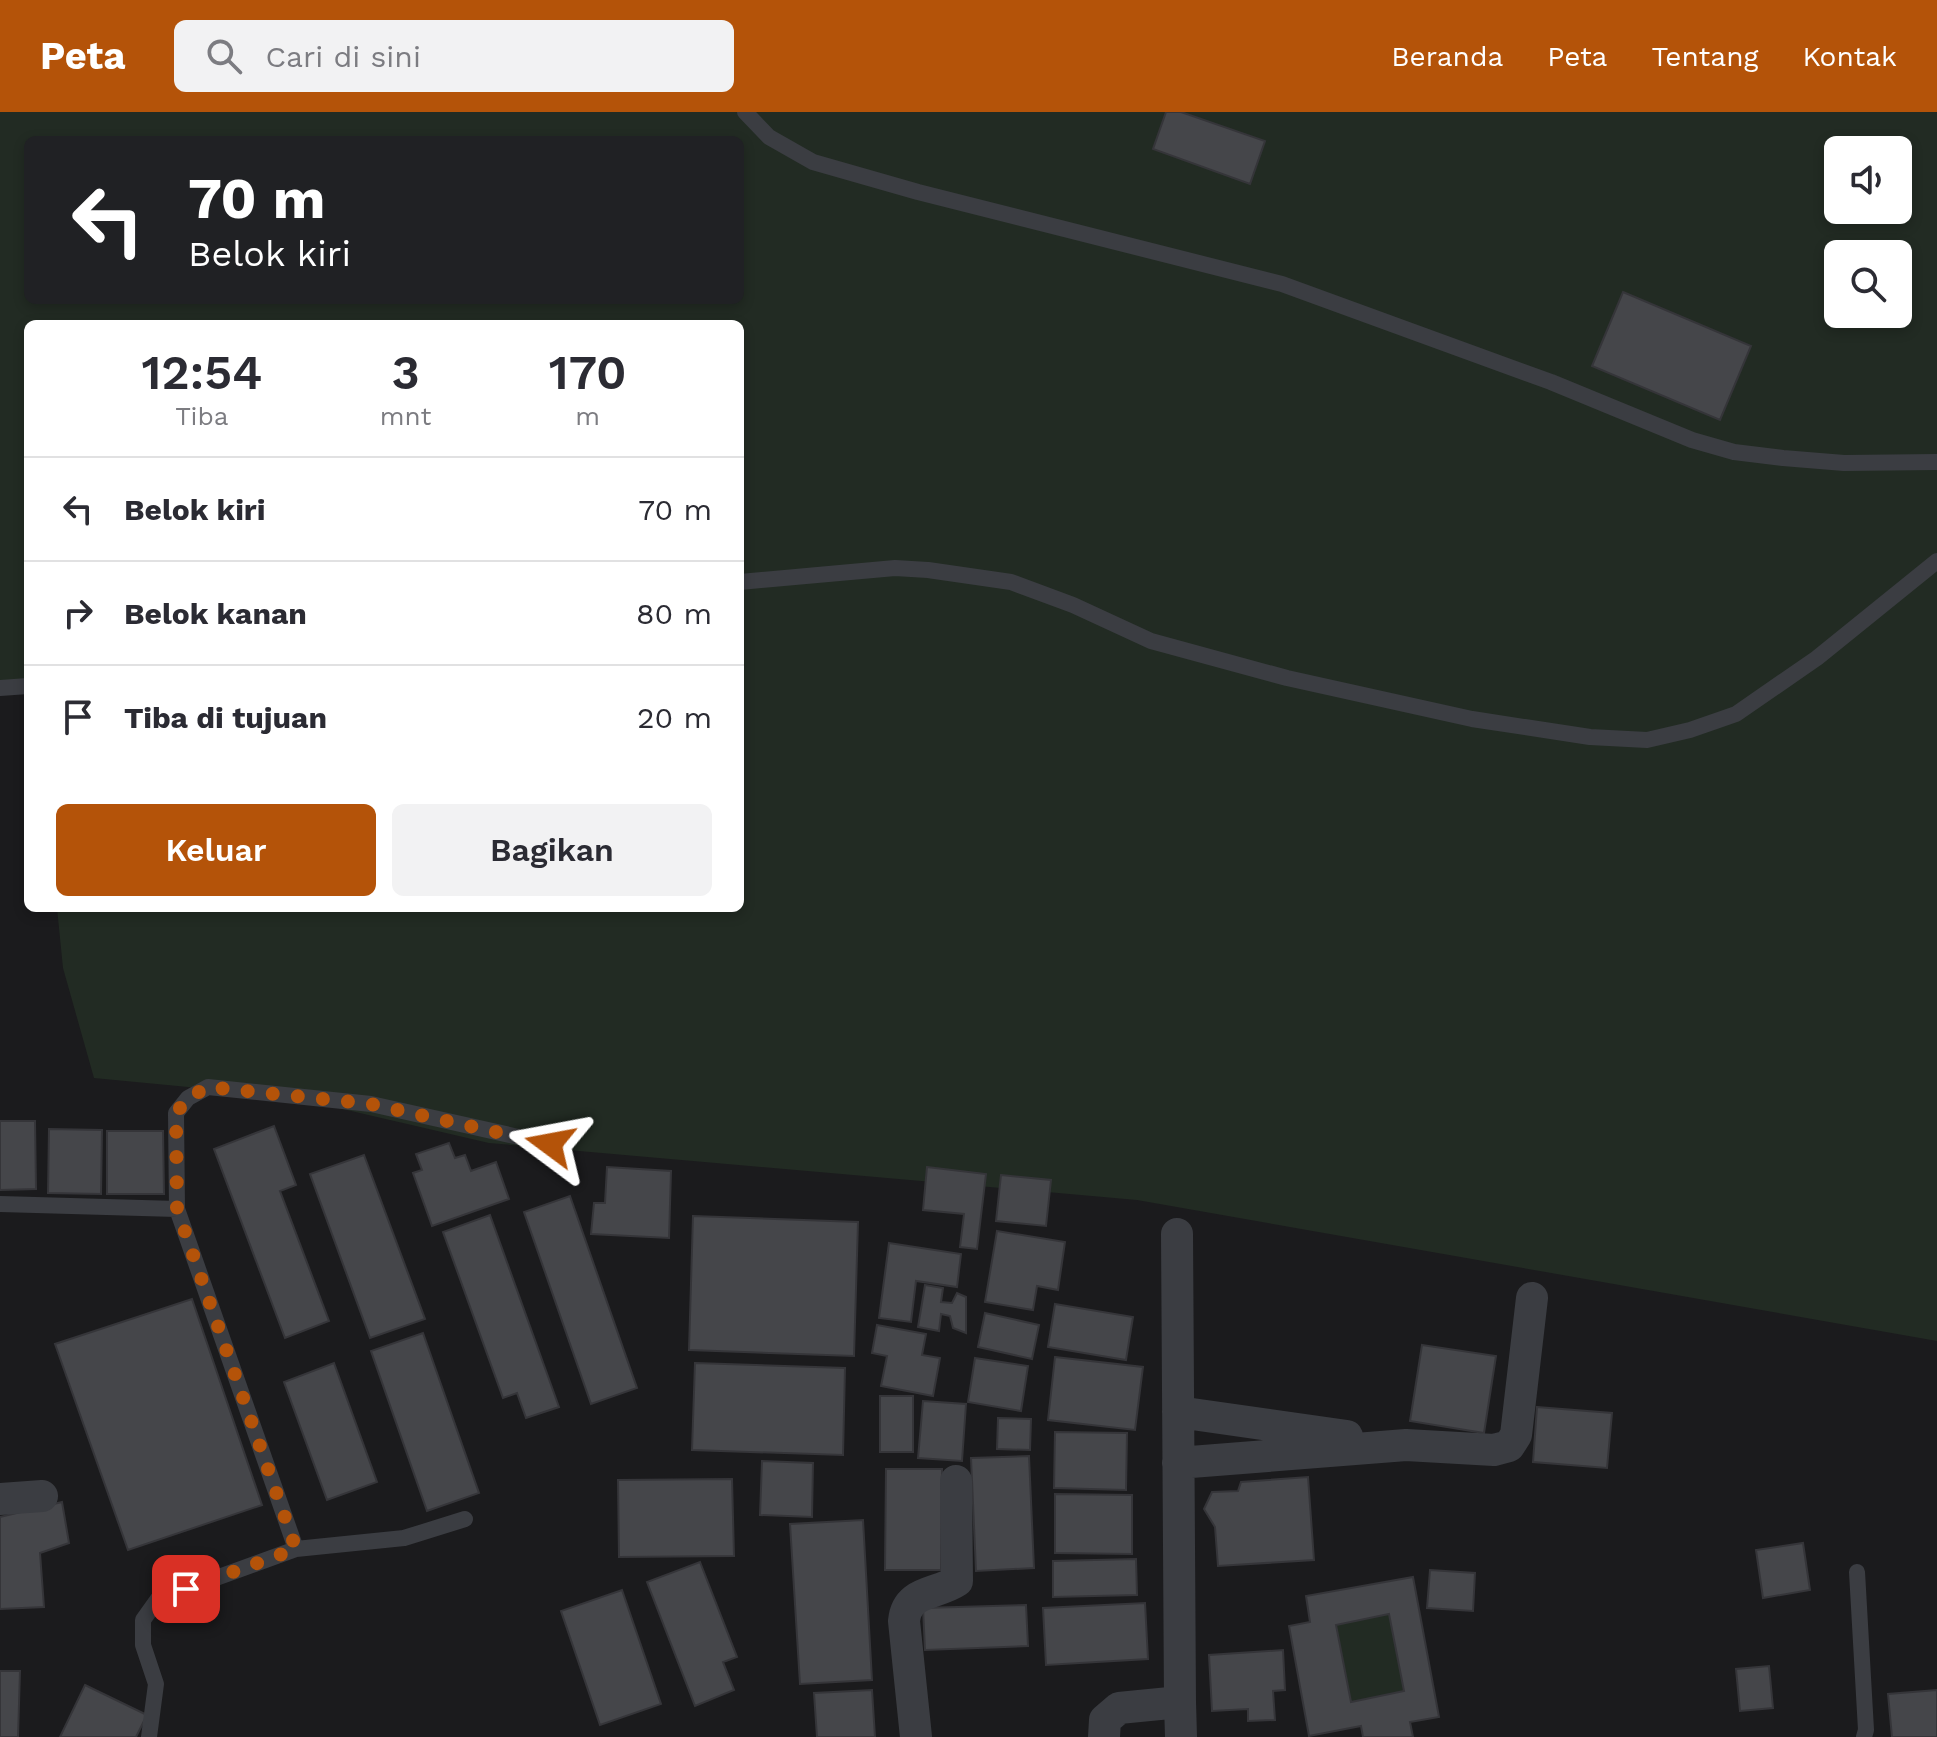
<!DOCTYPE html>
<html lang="id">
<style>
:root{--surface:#fff;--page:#f2f2f3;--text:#2b2b33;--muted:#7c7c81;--line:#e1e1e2;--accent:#b45309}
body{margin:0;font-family:"Work Sans",sans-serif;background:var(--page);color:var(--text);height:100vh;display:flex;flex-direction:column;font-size:30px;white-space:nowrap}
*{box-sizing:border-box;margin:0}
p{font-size:26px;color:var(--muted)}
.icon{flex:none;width:44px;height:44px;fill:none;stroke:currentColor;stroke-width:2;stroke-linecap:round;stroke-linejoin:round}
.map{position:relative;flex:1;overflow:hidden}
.side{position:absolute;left:24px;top:208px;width:720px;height:592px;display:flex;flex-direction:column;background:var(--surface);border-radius:12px;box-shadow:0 4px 12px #0003}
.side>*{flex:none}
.hud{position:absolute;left:24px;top:24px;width:720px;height:168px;border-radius:12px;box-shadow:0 4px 12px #0003;background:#202124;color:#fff;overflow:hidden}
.tools{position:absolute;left:1824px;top:24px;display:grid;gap:16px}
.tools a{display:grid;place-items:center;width:88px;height:88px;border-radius:12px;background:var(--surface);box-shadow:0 4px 12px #0003;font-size:40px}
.pin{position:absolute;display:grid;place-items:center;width:68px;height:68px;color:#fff;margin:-34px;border-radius:16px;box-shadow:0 4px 12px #0006}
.me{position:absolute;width:88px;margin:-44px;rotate:283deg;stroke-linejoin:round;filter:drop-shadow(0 0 6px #0008)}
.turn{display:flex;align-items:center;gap:28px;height:168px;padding:0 32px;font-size:36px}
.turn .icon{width:104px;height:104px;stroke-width:2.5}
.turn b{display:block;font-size:56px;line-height:68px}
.eta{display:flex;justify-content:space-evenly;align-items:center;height:136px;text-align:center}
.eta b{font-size:48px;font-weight:600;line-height:56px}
.button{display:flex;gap:16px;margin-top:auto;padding:16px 32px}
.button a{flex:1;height:92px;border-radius:12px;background:var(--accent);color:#fff;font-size:32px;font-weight:600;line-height:92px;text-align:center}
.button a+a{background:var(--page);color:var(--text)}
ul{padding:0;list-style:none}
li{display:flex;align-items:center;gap:24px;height:104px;padding:0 32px;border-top:2px solid var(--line)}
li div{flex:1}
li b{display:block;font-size:30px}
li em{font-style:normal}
header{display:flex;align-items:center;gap:48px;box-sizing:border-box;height:112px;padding:0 40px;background:var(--accent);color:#fff}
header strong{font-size:38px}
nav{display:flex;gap:44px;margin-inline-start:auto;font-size:28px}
.search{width:560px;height:72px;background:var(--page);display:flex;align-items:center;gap:20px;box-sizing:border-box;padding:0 28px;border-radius:12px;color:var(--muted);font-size:30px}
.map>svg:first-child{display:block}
.green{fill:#222b23;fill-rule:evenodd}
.building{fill:#45464a;stroke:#353539;stroke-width:2;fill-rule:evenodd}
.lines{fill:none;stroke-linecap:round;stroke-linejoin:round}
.service{stroke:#3b3d42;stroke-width:16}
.minor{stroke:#3b3d42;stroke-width:32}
.route{stroke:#b45309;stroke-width:14;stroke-dasharray:0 25.2}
</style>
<header>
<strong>Peta</strong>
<div class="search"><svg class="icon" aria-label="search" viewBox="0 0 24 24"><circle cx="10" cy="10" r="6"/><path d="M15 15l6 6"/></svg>Cari di sini</div>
<nav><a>Beranda</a><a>Peta</a><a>Tentang</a><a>Kontak</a></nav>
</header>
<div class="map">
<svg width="1937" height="1625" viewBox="0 0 1937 1625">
<rect width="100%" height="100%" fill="#1b1b1d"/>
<!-- green -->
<path class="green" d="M0 0H1937V1229L1137 1088 489 1031 291 985 94 966 63 856 57 796H740V212H28V573H0ZM28 28H740V188H28ZM1838 38H1898V98H1838ZM1838 142H1898V202H1838Z
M1389 1502 1404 1579 1351 1590 1336 1513Z"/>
<!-- building -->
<path class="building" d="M1166 0H1181L1265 29 1250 72 1153 37Z
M1623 180 1751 234 1720 308 1592 254Z
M0 1009H35L36 1077 0 1078Z
M274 1014 296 1073 280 1079 329 1209 285 1226 214 1037Z
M49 1017 102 1018 101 1082 48 1081Z
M107 1019H163L164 1082H107Z
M449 1031 455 1046 465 1043 471 1059 496 1050 509 1087 432 1114 413 1061 422 1058 416 1042Z
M364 1043 425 1207 370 1226 310 1062Z
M607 1055 671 1059 669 1126 591 1122 594 1091H605Z
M927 1055 986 1062 977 1137 960 1135 964 1102 923 1098Z
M1001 1063 1051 1068 1046 1114 996 1109Z
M570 1084 637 1276 591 1292 524 1100Z
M490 1103 559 1295 526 1306 517 1281 503 1286 443 1120Z
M693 1104 858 1110 854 1244 689 1238Z
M997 1119 1065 1130 1058 1178 1037 1174 1033 1198 985 1190Z
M889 1131 961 1142 957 1175 916 1169 911 1210 879 1206Z
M925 1173 943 1176 941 1190 952 1191 957 1181 966 1185V1221L953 1216 950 1204 941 1202 939 1219 918 1215Z
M192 1187 262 1393 128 1438 55 1232Z
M1055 1192 1133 1205 1126 1248 1048 1235Z
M985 1201 1039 1213 1032 1247 978 1235Z
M877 1213 926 1222 922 1243 940 1246 933 1284 881 1274 887 1244 872 1241Z
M423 1221 479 1381 427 1399 371 1239Z
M1422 1233 1496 1244 1484 1321 1410 1309Z
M1055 1245 1143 1255 1135 1318 1048 1308Z
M975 1246 1028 1254 1021 1299 968 1290Z
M334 1251 377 1370 327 1388 284 1270Z
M695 1251 845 1256 843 1343 692 1338Z
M880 1284H913V1340H880Z
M923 1289 966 1292 962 1349 918 1346Z
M1537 1295 1612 1301 1607 1356 1533 1350Z
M998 1306 1031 1307 1030 1338 997 1337Z
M1055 1320 1127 1321 1126 1378 1054 1376Z
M1029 1344 1034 1456 976 1459 971 1346Z
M762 1349 813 1351 812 1405 760 1403Z
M886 1357H942L941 1458H885Z
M1308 1365 1314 1448 1218 1454 1215 1415 1204 1397 1212 1380 1238 1379 1241 1370Z
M732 1367 734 1444 619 1445 618 1368Z
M1055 1382 1132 1383V1442L1055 1441Z
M62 1390 69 1431 40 1441 44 1495 0 1497V1405Z
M863 1408 872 1568 800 1572 790 1412Z
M1803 1431 1810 1478 1763 1486 1756 1438Z
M1136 1447 1137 1483 1053 1485V1449Z
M700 1450 737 1545 723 1550 734 1578 695 1594 647 1470Z
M1430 1458 1475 1461 1473 1499 1427 1496Z
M1413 1465 1439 1605 1410 1610 1413 1625H1363L1361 1614 1309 1624 1289 1514 1310 1510 1306 1484ZM1389 1502 1404 1579 1351 1590 1336 1513Z
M622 1478 661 1592 600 1613 561 1499Z
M1145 1491 1148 1547 1046 1553 1043 1496Z
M1026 1493 1028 1534 925 1538 923 1496Z
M1283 1538 1285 1578 1273 1579 1275 1608 1248 1609V1597L1212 1599 1209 1543Z
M1769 1554 1773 1596 1740 1599 1736 1557Z
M0 1559H20L18 1625H0Z
M85 1573 147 1603 136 1625H60Z
M872 1578 875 1625H817L814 1581Z
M1937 1578V1625H1892L1888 1582Z"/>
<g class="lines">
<!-- service -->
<path class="service" d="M745 0 769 25 813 50 918 80 1282 172 1551 270 1692 328 1734 340 1783 346 1844 351 1937 350
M740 470 895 456 928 458 1011 470 1073 493 1151 529 1287 566 1472 607 1590 625 1647 628 1690 618 1736 602 1817 546 1937 449
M0 576 28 574
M0 1092 177 1097
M296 1437 404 1426 465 1407
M1857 1460 1866 1618 1864 1625
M149 1625 156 1572 143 1533V1508L158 1487 296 1437 177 1097 176 1001 188 986 208 975 371 992 550 1032"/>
<!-- minor -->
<path class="minor" d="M1178 1300 1347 1324
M1178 1351 1406 1333 1494 1338 1509 1334 1516 1323 1532 1186
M0 1387 42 1384
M1180 1590 1181 1625
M916 1625 904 1509C907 1478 936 1483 957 1469L956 1369
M1104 1625 1105 1608 1119 1596 1180 1590 1177 1122"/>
</g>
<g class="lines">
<!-- route -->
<path class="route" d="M186 1477 296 1437 177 1097 176 1001 188 986 208 975 371 992 550 1032"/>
</g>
</svg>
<div class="tools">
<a><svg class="icon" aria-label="sound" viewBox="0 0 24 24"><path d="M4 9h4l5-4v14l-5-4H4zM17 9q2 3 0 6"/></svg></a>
<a><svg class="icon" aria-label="search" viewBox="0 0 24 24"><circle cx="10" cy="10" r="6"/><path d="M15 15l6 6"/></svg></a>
</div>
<div class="pin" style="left:186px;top:1477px;background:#d93025"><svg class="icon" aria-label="arrive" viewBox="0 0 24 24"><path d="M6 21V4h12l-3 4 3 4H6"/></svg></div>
<svg class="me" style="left:550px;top:1032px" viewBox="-20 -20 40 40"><path d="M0-17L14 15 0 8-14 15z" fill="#b45309" stroke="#fff" stroke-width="4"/></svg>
<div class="hud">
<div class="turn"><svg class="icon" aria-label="left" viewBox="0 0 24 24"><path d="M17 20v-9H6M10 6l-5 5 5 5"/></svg><div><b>70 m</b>Belok kiri</div></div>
</div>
<section class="side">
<div class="eta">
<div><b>12:54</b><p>Tiba</p></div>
<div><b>3</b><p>mnt</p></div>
<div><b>170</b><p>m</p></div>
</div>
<ul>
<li><svg class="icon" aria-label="left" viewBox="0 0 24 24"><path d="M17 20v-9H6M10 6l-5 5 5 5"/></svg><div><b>Belok kiri</b></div><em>70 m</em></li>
<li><svg class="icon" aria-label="right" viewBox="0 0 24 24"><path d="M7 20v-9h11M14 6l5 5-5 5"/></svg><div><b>Belok kanan</b></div><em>80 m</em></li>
<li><svg class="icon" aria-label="arrive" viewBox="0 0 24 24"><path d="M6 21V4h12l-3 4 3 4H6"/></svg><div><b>Tiba di tujuan</b></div><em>20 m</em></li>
</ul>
<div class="button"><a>Keluar</a><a>Bagikan</a></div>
</section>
</div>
